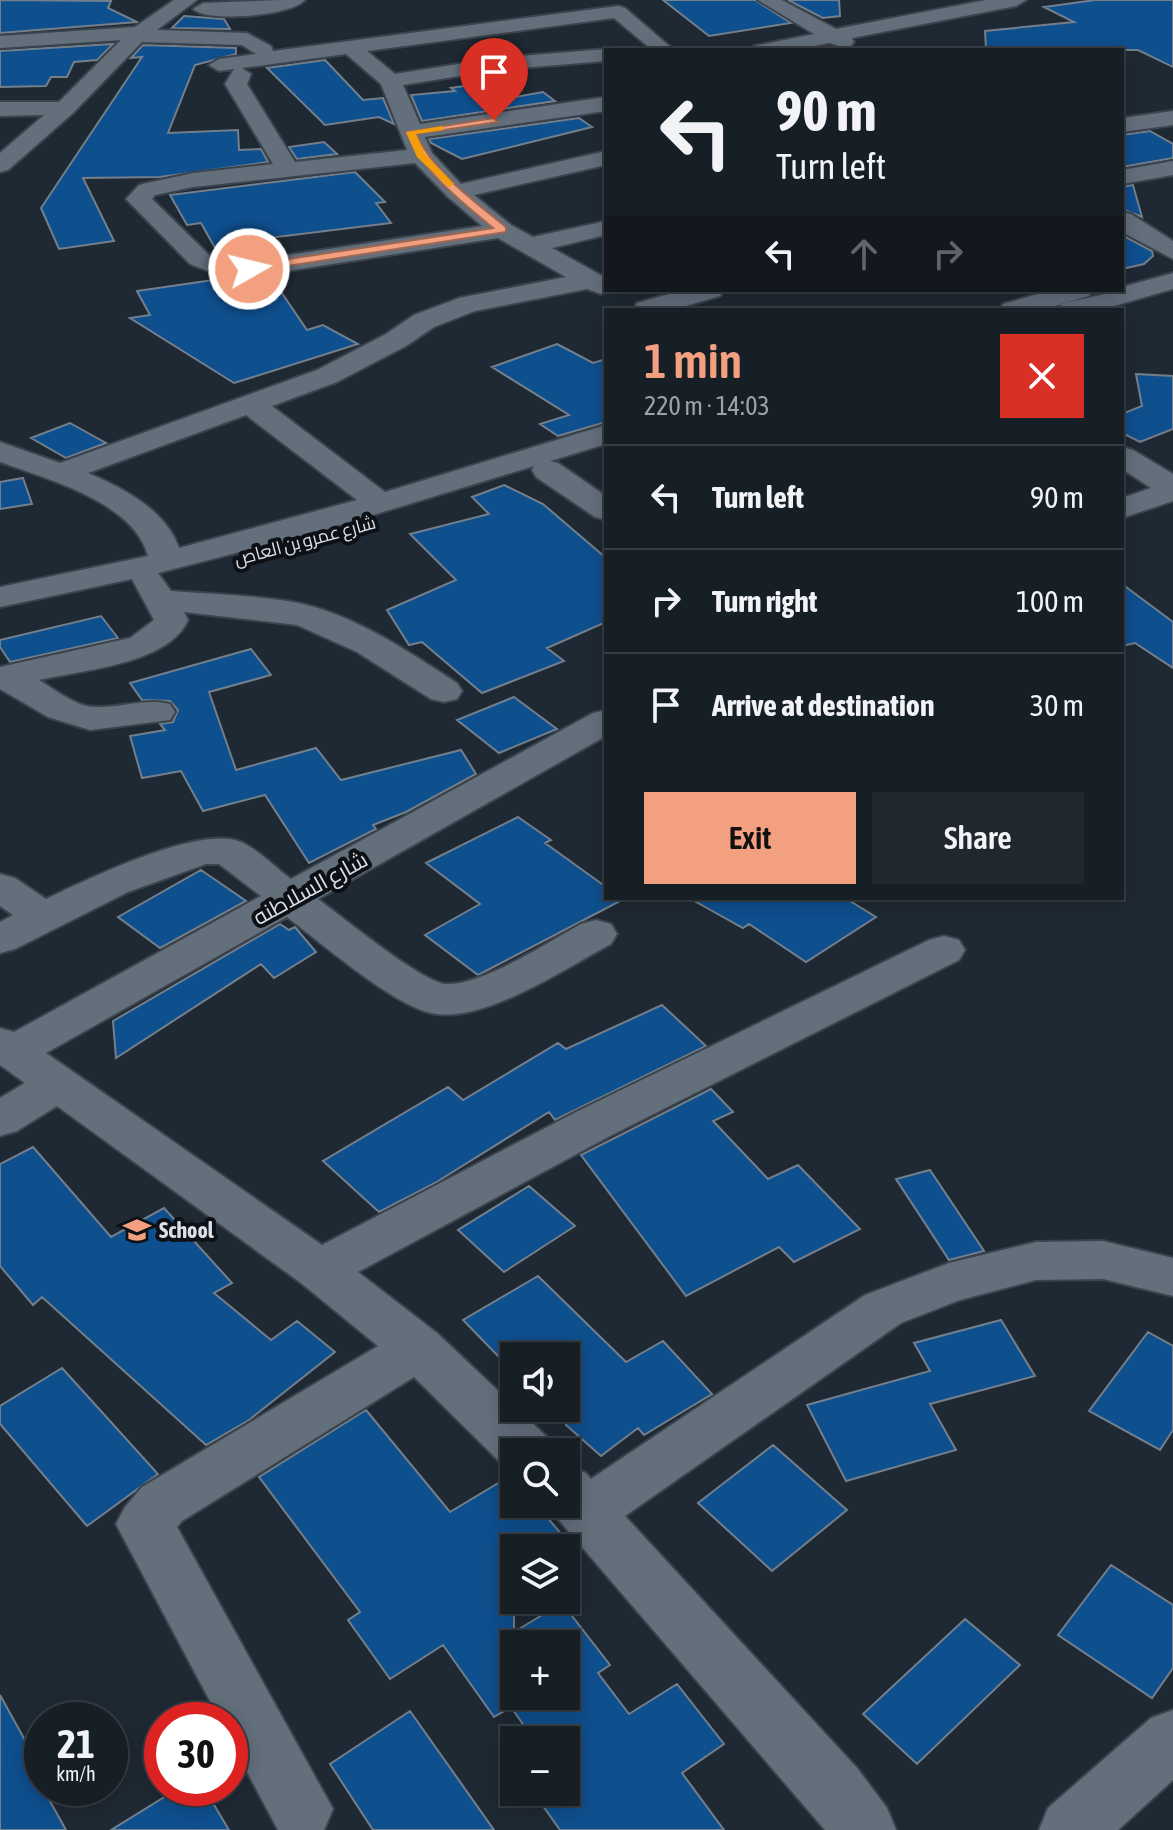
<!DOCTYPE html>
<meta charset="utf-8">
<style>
:root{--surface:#171f26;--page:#20272e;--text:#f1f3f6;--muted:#9ea2a7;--line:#363d43;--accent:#f2a07f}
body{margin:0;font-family:"Asap Condensed",Cairo,sans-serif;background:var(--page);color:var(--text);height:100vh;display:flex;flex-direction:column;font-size:30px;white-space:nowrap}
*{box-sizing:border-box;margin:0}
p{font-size:26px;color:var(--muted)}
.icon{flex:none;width:44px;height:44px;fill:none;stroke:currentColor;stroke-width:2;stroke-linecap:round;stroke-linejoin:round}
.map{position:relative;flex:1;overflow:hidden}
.sheet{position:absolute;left:604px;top:308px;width:520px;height:592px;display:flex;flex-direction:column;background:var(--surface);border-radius:0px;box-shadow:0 4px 20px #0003,0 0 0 2px var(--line)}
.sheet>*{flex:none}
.hud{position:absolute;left:604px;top:48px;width:520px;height:244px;border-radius:0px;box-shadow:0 4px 20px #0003,0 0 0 2px var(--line);background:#171f26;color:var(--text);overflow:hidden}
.tools{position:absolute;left:500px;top:1342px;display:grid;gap:16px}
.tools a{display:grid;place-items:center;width:80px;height:80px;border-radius:0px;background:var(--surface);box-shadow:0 4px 20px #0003,0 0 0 2px var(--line);font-size:40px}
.speed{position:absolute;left:24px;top:1702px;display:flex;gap:16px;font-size:40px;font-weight:700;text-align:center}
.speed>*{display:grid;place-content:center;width:104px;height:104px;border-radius:50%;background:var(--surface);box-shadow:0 4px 20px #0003,0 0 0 2px var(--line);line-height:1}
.speed small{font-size:20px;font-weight:400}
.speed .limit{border:12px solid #d22;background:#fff;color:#111}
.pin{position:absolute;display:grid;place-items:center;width:68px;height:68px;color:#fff;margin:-82px -34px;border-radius:50% 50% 50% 0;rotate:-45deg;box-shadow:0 0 8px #0007}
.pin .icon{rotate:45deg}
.me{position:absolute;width:88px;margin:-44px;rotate:82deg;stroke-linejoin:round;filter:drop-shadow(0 0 6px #0008)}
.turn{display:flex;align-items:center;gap:28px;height:168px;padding:0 40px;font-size:36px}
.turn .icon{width:104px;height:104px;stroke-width:2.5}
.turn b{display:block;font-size:56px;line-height:68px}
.lanes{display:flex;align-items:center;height:76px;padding:0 40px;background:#0003;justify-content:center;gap:40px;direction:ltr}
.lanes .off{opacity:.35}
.round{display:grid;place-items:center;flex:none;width:84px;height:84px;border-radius:0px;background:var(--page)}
.overview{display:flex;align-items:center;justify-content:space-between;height:136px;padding:0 40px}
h1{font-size:48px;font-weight:600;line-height:60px;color:var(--accent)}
.action{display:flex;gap:16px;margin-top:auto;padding:16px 40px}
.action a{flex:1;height:92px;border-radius:0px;background:var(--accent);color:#111;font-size:32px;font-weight:600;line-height:92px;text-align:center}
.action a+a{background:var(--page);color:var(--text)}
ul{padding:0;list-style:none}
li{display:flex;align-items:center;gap:24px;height:104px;padding:0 40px;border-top:2px solid var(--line)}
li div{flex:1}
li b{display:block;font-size:30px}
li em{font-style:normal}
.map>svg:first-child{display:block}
.building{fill:#0e4f8e;stroke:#747f8c;stroke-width:2;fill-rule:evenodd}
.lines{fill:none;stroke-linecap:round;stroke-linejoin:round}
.minor-casing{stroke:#3b434c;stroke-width:4}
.minor{fill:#646f7c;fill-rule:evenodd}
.route{fill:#f2a07f;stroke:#9d6853;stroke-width:2}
.slow{fill:#f59e0b}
.labels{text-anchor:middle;stroke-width:8;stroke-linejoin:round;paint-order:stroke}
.far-street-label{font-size:18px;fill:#dae0e8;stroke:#0d1116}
.street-label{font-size:22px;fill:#dae0e8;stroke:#0d1116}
.poi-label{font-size:22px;font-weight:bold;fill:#dae0e8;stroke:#0d1116;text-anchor:start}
</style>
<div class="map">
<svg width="1173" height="1830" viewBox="0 0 1173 1830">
<rect width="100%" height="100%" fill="#1f2933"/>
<!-- building -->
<path class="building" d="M0 0 111 1 108 8 137 22 0 33Z
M663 0H755L791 23 709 36Z
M788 0H839L840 16 823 18Z
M1095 0H1173V67L1138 50H986L985 31 1074 22 1044 7Z
M184 16 224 19 230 29 172 28Z
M113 44 97 60 74 62 67 77H51L46 86 0 87V51Z
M143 45 236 48V54L195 65 168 133 238 130 239 150 261 149 268 162 160 177 83 178 114 241 59 249 41 208 142 57 131 58Z
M325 60 363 100 383 98 394 124 379 117 325 125 267 68Z
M492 82 510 98 543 92 555 101 422 121 411 95 455 91 451 88Z
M579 118 592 127 462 159 431 143 429 139Z
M1150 131 1173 144V158L1122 167V135Z
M324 142 337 154 297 159 289 147Z
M355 172 385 202 376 203 391 223 268 238 277 254 249 258 219 255 201 223 187 225 170 195Z
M1133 185 1142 217 1122 209V187Z
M1122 235 1152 251 1153 256 1144 264 1122 269Z
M271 277 307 330 323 325 358 344 234 383 130 318 150 315 137 291 220 279 249 280Z
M557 344 593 363 606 359V422L558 436 540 424 569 415 492 367Z
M1136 374 1173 376V429L1140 442 1122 433V414L1142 406Z
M70 423 106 443 66 458 31 438Z
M23 478 32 504 0 509V482Z
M504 485 543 504 606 558V622L547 648 564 661 482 693 422 642 409 645 387 610 456 580 410 534 489 514 472 497Z
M1122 584 1173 622V668L1135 643 1122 646Z
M101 616 118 638 10 662 0 647V640Z
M251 649 271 675 209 692 236 770 316 748 341 780 461 750 476 774 406 812 373 825 376 829 309 863 265 795 203 811 181 771 142 778 130 736 165 730 160 724 173 722 178 710 170 701 142 700 130 683Z
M514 697 557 729 499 753 457 720Z
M518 817 551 840 545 843 606 887V898L624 899 478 975 425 935 480 904 426 863Z
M201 870 246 901 160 948 118 917Z
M689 898H845L876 917 806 962 749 924 743 928Z
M280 924 289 930 295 927 316 952 274 978 261 964 116 1058 113 1021Z
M662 1005 706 1046 555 1120 549 1112 435 1183 379 1212 323 1161 448 1087 463 1100 558 1043 566 1049Z
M711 1089 733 1112 713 1121 768 1179 798 1165 860 1229 794 1262 779 1247 686 1296 581 1155Z
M33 1147 111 1237 164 1208 232 1283 214 1293 271 1340 297 1321 335 1352 249 1420 206 1445 42 1297 33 1305 0 1266V1164Z
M930 1170 984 1251 949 1260 896 1179Z
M529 1186 575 1226 504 1272 458 1230Z
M538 1276 626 1362 663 1341 712 1394 644 1435 638 1428 601 1456 566 1425V1356H498L463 1320Z
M1001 1320 1035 1376 930 1404 956 1450 846 1481 807 1405 930 1371 914 1343Z
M1148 1332 1173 1346V1430L1160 1450 1089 1411Z
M62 1368 158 1474 87 1526 0 1424V1406Z
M366 1410 450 1512 500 1482 514 1499V1504H536L573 1548H514V1632L562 1603 610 1665 598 1673 629 1714 677 1684 724 1744 682 1773 724 1830H560L533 1792H566V1740H534L511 1707 494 1717 443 1645 390 1679 348 1620 360 1612 259 1477ZM514 1644H566V1696H514Z
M773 1445 847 1510 772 1571 698 1503Z
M1111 1565 1173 1605V1668L1152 1698 1058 1635Z
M965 1619 1020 1665 917 1764 863 1714Z
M0 1695 42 1771V1788L52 1790 46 1794 66 1830H0Z
M410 1711 494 1830H373L330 1764Z
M179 1788H204L229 1830H111Z"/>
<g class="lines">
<!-- minor casing -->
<g class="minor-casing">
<path id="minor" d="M174 0H197L157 30 247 33 271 46 273 51 618 6 625 8 674 50H652L614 18 367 51 395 74 497 58 606 49 611 50H606V61L497 70 403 85 420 124 606 97V111L425 137 432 153 461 184 606 151V165L474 195 511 225 533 237 606 221V235L552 248 606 278V290H611L601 294 587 289 475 311 434 327 406 346 337 382 272 406 385 492 606 425V444L550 461 558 463 606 496V520L595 517 536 477 532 470 534 466 317 532 158 573 171 591C209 594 249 595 287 601 348 610 406 650 457 683L462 691 457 699 444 702 431 699 357 652 297 625 184 612 188 620C169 664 83 670 39 680 56 690 76 707 95 707 121 708 145 698 170 704L175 712 170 720 90 730 48 717 0 689V667L130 638 154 620 132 579 0 607V587L148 556C134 502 47 479 0 462V442L60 463 317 370 386 334 414 315 459 298 566 277 498 238 249 277 221 276 190 264 126 199 139 185 147 183 193 173 273 164 225 84 234 69 219 71 209 65 219 59 256 54 242 45 142 42 73 113 8 170 0 172V153L44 115 0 116V102H59L121 40 0 48V36L135 27ZM346 54 381 84 407 150 295 162 247 84 251 74 242 68ZM415 163 448 197 482 226 249 261 225 260 208 254 152 199 155 195 193 187ZM246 415 357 500 179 548C166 510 123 488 88 473Z
M280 0H305C291 16 207 23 193 9L203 3Z
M758 0H782L836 29 986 0H1026L1016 6 852 38 854 42 851 46 844 48 830 43 792 50H751L754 46 814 34Z
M1173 111V125L1122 132V118Z
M1173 161V175L1122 184V170Z
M1122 212 1131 214 1173 241V259L1122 232Z
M1173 273V289L1100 310H1058L1061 304 1122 290V287Z
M683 290H724L720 296 672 310 634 309 637 303Z
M1052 290H1093L1089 296 1042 310H1000L1003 304Z
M1122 447 1133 450 1173 474V501L1122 518V498L1151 488 1122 469Z
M606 710V736L318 899C341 916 423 983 446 984 481 986 548 942 581 924L596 920 611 924 617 934 611 944C566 968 488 1021 436 1014 397 1009 320 942 287 917L46 1053 322 1245 576 1112 929 940 944 936 959 940 965 950 959 960 610 1136 358 1272 437 1333 546 1436 554 1452H514V1471L506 1468 414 1377 182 1521 177 1527 333 1809 324 1830H278L230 1740V1720H220L116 1524 125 1507 142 1487 378 1346 301 1283 57 1106 17 1131 0 1136V1098L25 1083 0 1065V1028L14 1032 261 896 219 864H206L128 892 15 949 0 953V922L13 915 0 906V874L15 878 46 899C86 880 200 824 241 842 259 850 276 868 291 879L593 713Z
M1103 1241 1173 1258V1296L1103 1279 1036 1280 960 1300 901 1323 625 1516 857 1768 887 1808 896 1830H825L545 1504H566V1466L586 1473 591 1479 865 1295 949 1263 1036 1242Z
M1173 1710V1780L1118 1830H1039L1048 1808 1151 1718Z"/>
</g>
<!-- minor -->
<use href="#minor" class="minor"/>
</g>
<!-- route -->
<path class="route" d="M494 118 498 122 416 134C435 174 473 200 506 227V232L249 272 244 269 249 265 493 228C459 200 424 173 406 132Z"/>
<!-- slow -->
<path class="slow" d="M443 126V130L416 134 425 154 454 184 449 187 417 157 406 132Z"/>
<!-- icons -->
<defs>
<g id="school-bare" transform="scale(2.16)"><path d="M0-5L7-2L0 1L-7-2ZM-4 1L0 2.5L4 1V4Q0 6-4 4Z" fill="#f2a07f" stroke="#0d1116" stroke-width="2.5" paint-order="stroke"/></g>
</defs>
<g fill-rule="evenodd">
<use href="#school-bare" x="137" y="1230"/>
</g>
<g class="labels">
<!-- far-street labels -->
<g class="far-street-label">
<text transform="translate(305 541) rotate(-15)" y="6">شارع عمرو بن العاص</text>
</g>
<!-- street labels -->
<g class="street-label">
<text transform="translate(310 888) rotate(-29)" y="8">شارع السلاطنه</text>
</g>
<!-- poi labels -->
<g class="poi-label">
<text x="159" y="1238">School</text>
</g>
</g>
</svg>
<div class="tools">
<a><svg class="icon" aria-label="sound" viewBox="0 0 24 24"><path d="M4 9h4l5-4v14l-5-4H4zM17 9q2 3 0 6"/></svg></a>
<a><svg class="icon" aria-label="search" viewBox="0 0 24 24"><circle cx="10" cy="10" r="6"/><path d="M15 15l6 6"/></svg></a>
<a><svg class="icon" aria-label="layers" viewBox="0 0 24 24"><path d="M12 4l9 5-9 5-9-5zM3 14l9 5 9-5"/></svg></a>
<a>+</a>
<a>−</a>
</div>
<div class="speed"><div>21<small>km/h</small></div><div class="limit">30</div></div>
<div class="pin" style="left:494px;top:120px;background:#d93025"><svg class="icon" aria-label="arrive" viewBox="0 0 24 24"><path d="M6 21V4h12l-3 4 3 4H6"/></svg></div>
<svg class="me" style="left:249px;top:269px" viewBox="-20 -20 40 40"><circle r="17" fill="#f2a07f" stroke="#fff" stroke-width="3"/><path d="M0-11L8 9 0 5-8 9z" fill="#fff"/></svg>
<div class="hud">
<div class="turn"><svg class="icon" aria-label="left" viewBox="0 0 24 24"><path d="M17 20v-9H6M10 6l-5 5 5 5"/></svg><div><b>90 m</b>Turn left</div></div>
<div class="lanes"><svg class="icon" aria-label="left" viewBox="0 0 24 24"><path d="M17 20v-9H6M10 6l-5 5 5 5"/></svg><svg class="icon off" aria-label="ahead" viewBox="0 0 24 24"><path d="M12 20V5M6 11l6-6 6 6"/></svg><svg class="icon off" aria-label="right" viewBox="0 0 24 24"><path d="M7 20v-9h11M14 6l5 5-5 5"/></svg></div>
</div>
<section class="sheet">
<div class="overview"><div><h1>1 min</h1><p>220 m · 14:03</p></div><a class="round" style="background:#d93025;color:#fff"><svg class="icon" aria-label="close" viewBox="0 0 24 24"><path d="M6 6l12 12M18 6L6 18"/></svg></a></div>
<ul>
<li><svg class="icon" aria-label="left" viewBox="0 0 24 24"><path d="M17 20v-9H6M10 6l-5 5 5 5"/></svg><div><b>Turn left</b></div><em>90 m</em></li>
<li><svg class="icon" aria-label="right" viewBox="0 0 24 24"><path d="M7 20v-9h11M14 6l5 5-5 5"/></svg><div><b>Turn right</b></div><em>100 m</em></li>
<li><svg class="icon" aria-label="arrive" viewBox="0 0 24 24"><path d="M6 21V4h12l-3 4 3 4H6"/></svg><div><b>Arrive at destination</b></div><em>30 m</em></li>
</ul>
<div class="action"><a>Exit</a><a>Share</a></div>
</section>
</div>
